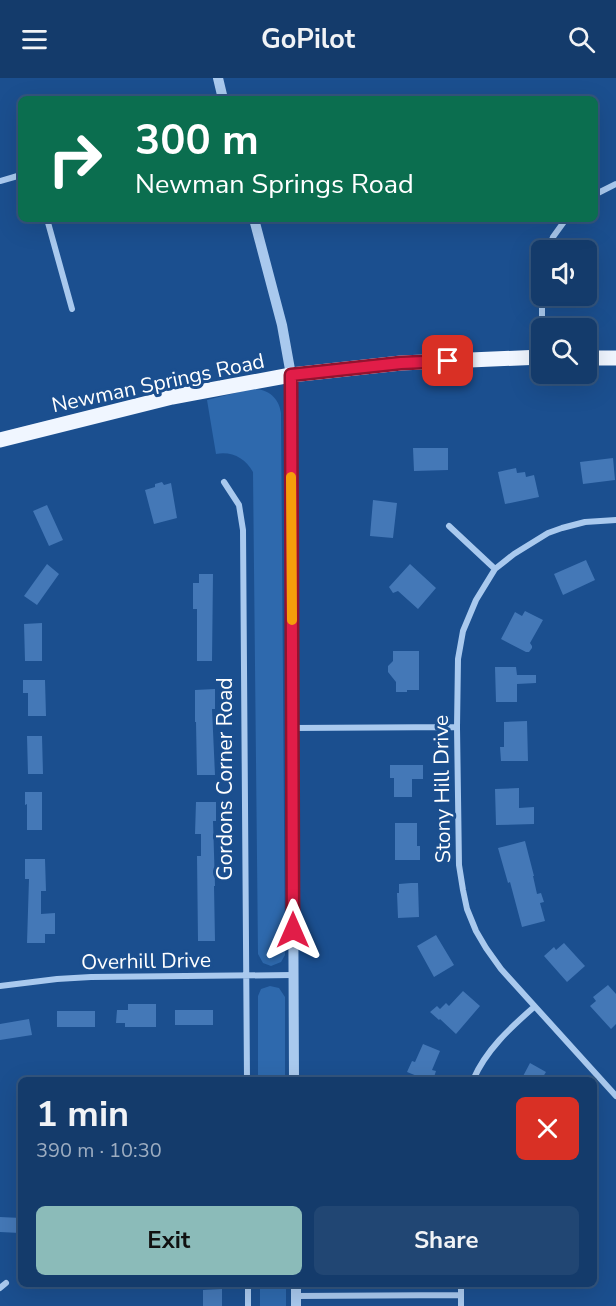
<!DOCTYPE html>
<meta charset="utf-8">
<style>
:root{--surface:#143b6b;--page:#214673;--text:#f1f3f6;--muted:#9dadc1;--line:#33557e;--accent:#8bbbb9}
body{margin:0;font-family:"Nunito Sans",sans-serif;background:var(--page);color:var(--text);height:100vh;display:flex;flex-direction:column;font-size:22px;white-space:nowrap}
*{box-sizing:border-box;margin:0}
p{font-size:20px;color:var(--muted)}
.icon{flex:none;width:33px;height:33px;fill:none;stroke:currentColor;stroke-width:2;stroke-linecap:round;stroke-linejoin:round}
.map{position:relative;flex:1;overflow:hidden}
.details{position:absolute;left:18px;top:999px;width:579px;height:210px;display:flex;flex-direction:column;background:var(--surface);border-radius:9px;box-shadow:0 6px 24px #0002,0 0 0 2px var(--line)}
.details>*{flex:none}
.guide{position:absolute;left:18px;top:18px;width:580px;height:126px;border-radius:9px;box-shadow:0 6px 24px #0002,0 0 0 2px var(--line);background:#0b6e4f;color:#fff;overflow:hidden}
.buttons{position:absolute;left:531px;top:162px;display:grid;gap:12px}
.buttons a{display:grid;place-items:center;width:66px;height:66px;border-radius:9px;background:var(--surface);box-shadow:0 6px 24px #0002,0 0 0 2px var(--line);font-size:30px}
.pin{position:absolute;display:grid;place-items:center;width:51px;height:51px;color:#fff;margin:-26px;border-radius:12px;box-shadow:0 3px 9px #0006}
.me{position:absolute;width:66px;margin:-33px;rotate:0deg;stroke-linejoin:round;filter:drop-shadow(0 0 4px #0008)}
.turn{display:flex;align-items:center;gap:21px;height:126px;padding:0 18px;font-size:27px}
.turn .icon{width:78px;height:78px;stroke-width:2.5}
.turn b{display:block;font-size:42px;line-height:51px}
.round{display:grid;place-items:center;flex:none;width:63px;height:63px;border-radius:9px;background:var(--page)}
.overview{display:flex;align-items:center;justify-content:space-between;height:102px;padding:0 18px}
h1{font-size:36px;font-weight:700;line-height:45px}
.action{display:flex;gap:12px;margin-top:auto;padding:12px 18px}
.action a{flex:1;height:69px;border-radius:9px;background:var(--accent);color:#111;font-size:24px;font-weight:700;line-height:69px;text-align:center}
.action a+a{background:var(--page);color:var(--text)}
header{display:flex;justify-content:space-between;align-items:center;height:78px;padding:0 18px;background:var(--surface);font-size:27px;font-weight:700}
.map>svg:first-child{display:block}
.green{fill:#2e69ad}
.building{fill:#4478b7}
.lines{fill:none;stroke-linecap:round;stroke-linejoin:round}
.minor{stroke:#a9c9ee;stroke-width:6}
.tertiary{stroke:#a9c9ee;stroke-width:10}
.primary{stroke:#f0f6ff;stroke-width:15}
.route-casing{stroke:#92132f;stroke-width:15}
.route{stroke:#e11d48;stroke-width:10}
.slow{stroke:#f59e0b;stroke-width:10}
.labels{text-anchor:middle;stroke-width:6;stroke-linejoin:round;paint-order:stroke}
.street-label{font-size:21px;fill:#fff;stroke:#1b4f8f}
</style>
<header><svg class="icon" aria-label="menu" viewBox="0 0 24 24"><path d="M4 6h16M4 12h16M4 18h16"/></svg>GoPilot<svg class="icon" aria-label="search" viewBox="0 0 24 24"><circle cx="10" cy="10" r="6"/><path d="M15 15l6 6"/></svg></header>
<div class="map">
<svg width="616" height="1228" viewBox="0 0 616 1228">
<rect width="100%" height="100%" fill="#1b4f8f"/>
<!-- green -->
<path class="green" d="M251 311C267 310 279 319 281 335L285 877 281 884 271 888 263 885 258 876 253 394C245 380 232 373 216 376L207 322Z
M270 908 279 910 285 919V1002H258V918L261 911Z
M260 1206H286V1228H260Z"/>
<!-- building -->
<path class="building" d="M413 370H448V392L414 393Z
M613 380 615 402 583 406 580 384Z
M516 390 517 395 525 394 526 399 534 397 539 419 505 426 498 394Z
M162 404 164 407 171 405 177 440 154 446 145 412 155 409V406Z
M373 422 397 425 393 460 370 458Z
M47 427 63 462 49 468 33 433Z
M586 482 595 502 563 517 554 496Z
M47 486 59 496 37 527 24 518Z
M410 486 436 510 418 531 398 513 393 515 389 509Z
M199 496H213L212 583H197V531H193V505H199Z
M525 533 543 542 530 565 532 568V570L529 574H526L501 561 515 534 522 538Z
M42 545V583H25L24 546Z
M393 573H419V612H407V614H396V604L388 594V588L393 583Z
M495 589H516L517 597H536V605L517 606V624H496Z
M23 602H45L46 638H28V615H23Z
M215 611V631H212L215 697H197L196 644H195V612Z
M527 643 528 683H501L500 669H504V644Z
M27 658H42L43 696H28Z
M390 687H423V701H412V719H394V700H390Z
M519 710V730L534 729V746L496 747 495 711Z
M25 714H42V752H27V726L25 727Z
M196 724H216V743H213L215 808H214L215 863H198L197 778H201V756H195Z
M395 745H417V768H420V782H395Z
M525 763 534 798H533L537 816 541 815 544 824 540 825 545 843 522 849 510 804 508 805 498 770Z
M25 781H45L46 813H41V836L55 835V856H45V865H27L29 801H25Z
M411 805H418L419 839 398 840 397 815H399V806Z
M436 857 454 887 434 899 417 868Z
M564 865 585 888 567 904 544 878 554 869 556 872Z
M608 907 616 916V946L611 951 590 928 596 923 593 919Z
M463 913 480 928 456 956 440 941 439 942 430 934 437 928 440 931 446 925 449 928Z
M128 926H156V949H125V945H116L117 932H128Z
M175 932H213V947H175Z
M57 933H95V949H57Z
M29 941 32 957 0 962V946Z
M423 966 440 973 432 992 436 993 433 1002H427L407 994 412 983 415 984Z
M530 985 546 994 541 1002H521Z
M0 1139 21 1140 20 1155 0 1154Z
M222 1211V1228H203V1212Z"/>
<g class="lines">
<!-- minor -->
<path class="minor" d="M0 103 21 97
M596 116 616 106
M47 141 72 231
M548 172 553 159 566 141
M542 211V250
M224 404 239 427 243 452 247 1002
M616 442 585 444 562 450 548 455 514 476 495 491 476 522 463 553 458 581 457 649 459 787 463 812 467 831 476 853 486 870 501 891 616 1018
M449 448 495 491
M293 650 457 649
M0 908 57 901 91 899 293 897
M473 1002C486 972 510 950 534 929
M248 1206V1228
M0 1210 6 1205
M296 1218 461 1217
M461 1228V1206"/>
<!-- tertiary -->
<path class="tertiary" d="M218 0 223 21
M254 141 282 247 291 297 294 1002
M296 1206V1228"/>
<!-- primary -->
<path class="primary" d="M586 280H616
M0 362 172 319 291 297 401 285 542 279"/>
</g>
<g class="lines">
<!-- route casing -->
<g class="route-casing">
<path id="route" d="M293 852 291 297 401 285 448 283"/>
</g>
<!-- route -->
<use href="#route" class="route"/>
<!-- slow -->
<path class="slow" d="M291 399 292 542"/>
</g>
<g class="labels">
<!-- street labels -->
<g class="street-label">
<text transform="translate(158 305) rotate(-12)" y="7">Newman Springs Road</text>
<text transform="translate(225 701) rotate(-90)" y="7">Gordons Corner Road</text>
<text transform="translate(442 711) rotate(-91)" y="7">Stony Hill Drive</text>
<text transform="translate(146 883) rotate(-1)" y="7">Overhill Drive</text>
</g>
</g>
</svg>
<div class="buttons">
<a><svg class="icon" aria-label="sound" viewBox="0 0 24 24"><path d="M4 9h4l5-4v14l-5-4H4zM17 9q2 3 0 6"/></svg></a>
<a><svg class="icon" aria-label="search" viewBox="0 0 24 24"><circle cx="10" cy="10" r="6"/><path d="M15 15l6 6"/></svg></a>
</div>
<div class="pin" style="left:448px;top:283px;background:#d93025"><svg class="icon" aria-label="arrive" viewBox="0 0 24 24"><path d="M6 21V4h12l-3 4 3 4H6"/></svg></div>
<svg class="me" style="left:293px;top:852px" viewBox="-20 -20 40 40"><path d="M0-17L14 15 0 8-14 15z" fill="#e11d48" stroke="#fff" stroke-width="4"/></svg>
<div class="guide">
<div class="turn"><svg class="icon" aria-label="right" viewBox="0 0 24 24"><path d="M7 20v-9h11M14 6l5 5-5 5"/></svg><div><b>300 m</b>Newman Springs Road</div></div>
</div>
<section class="details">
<div class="overview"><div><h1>1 min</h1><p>390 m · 10:30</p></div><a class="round" style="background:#d93025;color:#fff"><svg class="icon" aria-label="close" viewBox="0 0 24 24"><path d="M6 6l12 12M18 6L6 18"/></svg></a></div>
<div class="action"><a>Exit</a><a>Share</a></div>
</section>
</div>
